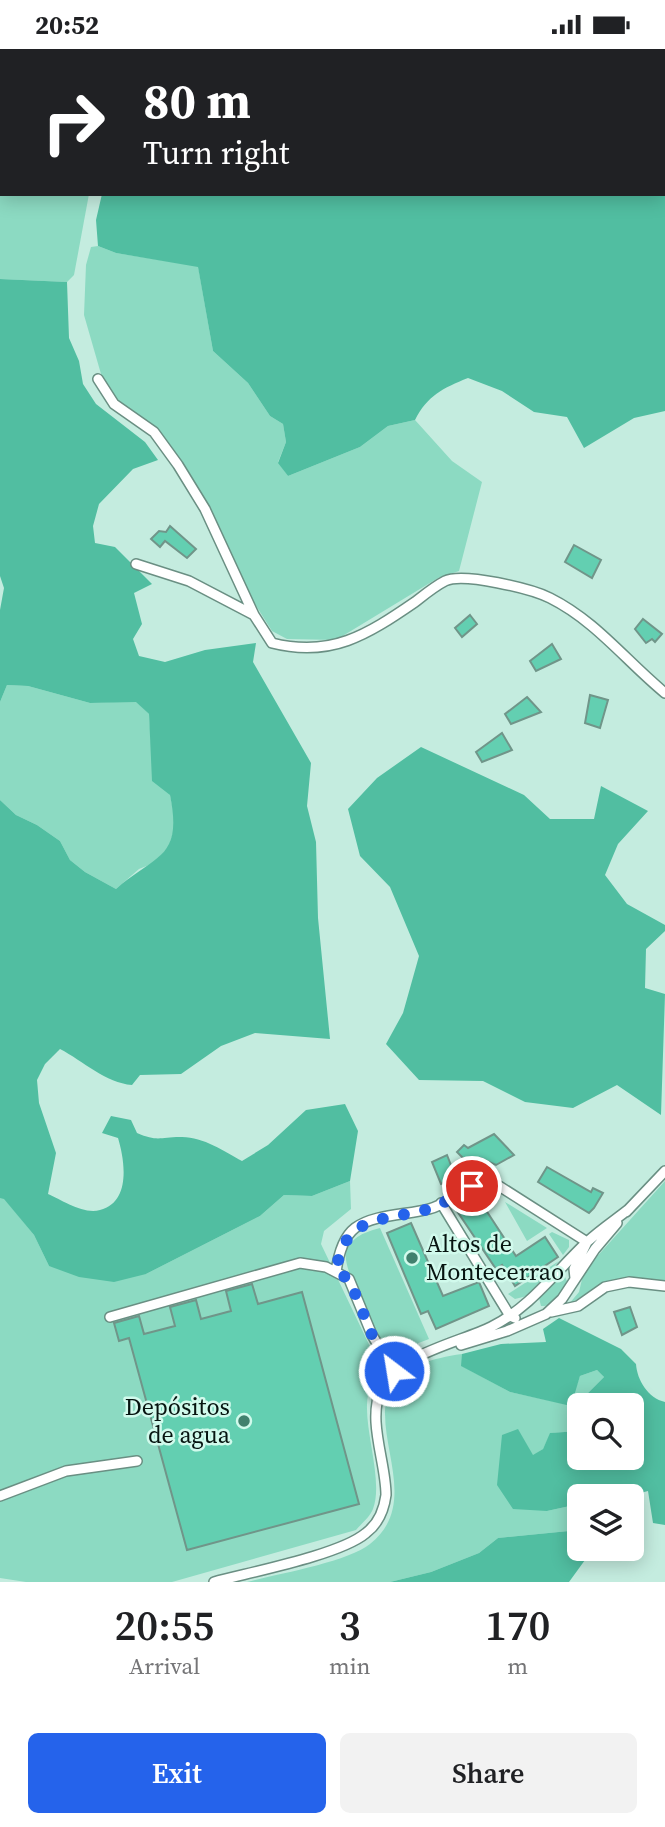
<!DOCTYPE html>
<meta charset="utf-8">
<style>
:root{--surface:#fff;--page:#f2f2f2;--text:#202124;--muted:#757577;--accent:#2563eb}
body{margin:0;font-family:"Source Serif 4",serif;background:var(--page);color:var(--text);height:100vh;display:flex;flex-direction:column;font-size:26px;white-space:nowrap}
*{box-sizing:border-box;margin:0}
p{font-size:23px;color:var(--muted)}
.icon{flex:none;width:38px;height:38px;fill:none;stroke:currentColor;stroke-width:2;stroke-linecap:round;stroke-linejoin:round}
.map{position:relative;height:1533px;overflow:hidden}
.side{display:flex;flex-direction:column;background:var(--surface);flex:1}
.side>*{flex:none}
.top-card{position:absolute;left:0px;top:0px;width:665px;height:147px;box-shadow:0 4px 18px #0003;background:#202124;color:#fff;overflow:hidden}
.controls{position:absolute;left:567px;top:1344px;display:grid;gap:14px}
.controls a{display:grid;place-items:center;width:77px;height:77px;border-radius:10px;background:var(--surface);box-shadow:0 4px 18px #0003;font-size:35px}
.pin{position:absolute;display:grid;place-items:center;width:60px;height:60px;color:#fff;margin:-30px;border:4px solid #fff;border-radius:50%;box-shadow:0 2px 7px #0007}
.me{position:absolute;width:77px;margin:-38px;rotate:329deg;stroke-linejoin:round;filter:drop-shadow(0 0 5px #0008)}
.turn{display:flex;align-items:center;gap:24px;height:147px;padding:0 28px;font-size:32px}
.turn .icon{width:91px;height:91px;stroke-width:2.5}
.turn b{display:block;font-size:49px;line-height:60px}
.eta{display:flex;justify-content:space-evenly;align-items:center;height:119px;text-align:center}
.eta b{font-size:42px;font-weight:600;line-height:49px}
.cta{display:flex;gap:14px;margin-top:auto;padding:14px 28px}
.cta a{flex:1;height:80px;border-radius:10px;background:var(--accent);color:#fff;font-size:28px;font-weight:600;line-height:80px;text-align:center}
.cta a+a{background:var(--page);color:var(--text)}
.status{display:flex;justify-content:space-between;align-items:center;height:49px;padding:0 35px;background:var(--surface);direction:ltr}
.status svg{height:19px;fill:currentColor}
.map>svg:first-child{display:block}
.green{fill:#8cdac2}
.forest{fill:#51bea1}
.building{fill:#63cfb1;stroke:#709589;stroke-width:2}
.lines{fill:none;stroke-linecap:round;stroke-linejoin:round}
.minor-casing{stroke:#6a8f83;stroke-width:12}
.minor{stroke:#fff;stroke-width:9}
.route{stroke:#2563eb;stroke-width:12;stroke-dasharray:0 21.6}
.poi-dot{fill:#41816e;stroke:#d1faec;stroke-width:2.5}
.labels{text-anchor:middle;stroke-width:5;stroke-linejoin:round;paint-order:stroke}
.poi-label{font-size:24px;fill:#061410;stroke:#d1faec;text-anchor:start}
</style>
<div class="status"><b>20:52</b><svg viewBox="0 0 49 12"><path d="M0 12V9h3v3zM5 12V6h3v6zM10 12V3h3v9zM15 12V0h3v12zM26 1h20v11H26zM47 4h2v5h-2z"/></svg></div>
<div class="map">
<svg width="665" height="1533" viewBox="0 0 665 1533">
<rect width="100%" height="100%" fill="#c4ecdf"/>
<!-- green -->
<path class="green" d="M0 0 81 2H2V145H89L74 226 67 233 0 230Z
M98 197 116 204 198 217 213 302 248 334 270 367 283 375 286 393 278 413 288 427 360 398 388 377 415 371 452 412 482 433 459 522 438 529 336 591 287 590 272 582 246 541 219 479 175 405 156 379 118 353 101 325 84 266 86 216 91 198Z
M7 636 28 637 90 654 136 652 149 665 152 708 170 746 176 775 169 797 154 814 139 820 116 840 85 823 70 811 60 792 37 776 16 766 0 751V653Z
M350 1132 351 1160 324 1182 321 1195 375 1308C376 1327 367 1340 367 1356 366 1387 383 1434 373 1460 370 1468 361 1475 356 1481L172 1533H26L0 1529V1149H4L34 1186 49 1217 146 1225 260 1167 284 1146 312 1147Z
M665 1132V1233L601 1236 569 1255 579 1243 583 1226 593 1212Z
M505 1153 547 1179 527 1192Z
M380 1179 429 1290 390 1305C379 1288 342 1222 346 1204 351 1187 366 1183 380 1179Z
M552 1183 569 1191V1198L563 1206 549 1185Z
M559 1212 527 1247 515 1250 508 1245Z
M564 1226 567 1232C563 1243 554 1258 541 1257L539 1249 558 1227Z
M462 1305V1317L510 1343 570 1356 580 1327 597 1321 604 1328 588 1344 591 1356H579V1382L551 1384 543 1400 533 1407 518 1381 547 1462 579 1455V1481L498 1489 479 1504 431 1523 390 1533H247C277 1525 348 1513 370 1495 445 1436 309 1326 462 1305Z"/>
<!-- forest -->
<path class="forest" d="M72 0H462L464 2H81Z
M665 65V362L634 369 584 399 567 368 534 363 502 342 468 329C443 339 427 347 415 371L388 377 360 398 288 427 278 414 286 393 283 375 270 367 248 334 213 302 198 218 116 204 98 197 96 171 102 145H663Z
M0 230 67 233 69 289 79 312 83 335 96 355 145 393 158 411 133 420 99 455 93 477 95 494 115 498 152 535 134 544 142 575 133 590 139 607 165 613 205 601 256 594 253 613 311 714 307 757 316 793 318 869 330 990 255 984 221 997 181 1025 140 1026 132 1036C106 1034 83 1012 60 1000L45 1015 37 1031 39 1054 56 1104 48 1145C62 1151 84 1166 100 1161 131 1153 125 1112 118 1089L102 1084 111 1067 131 1071 137 1084C158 1093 160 1088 180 1088 202 1087 224 1102 242 1112L268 1096 306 1061 345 1055 358 1082 350 1132 312 1147 284 1146 260 1167 146 1225 114 1233 79 1228 49 1217 34 1186 4 1150 0 1149V751L16 766 37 776 60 792 70 811 85 823 116 840C156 805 183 810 170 746L152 732 149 665 136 653 90 654 28 637 7 636 0 653V561L4 539 0 527Z
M421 698 524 746 550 770H594L601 737 648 762 618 795 605 826 627 855 665 876V882L646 900 645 939 665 945 661 1066 617 1036 573 1059 525 1053 483 1032 419 1031 386 995 403 964 419 907 390 838 360 807 348 760 377 729Z
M559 1269 621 1300 636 1315C637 1331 648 1349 665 1353V1476L653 1474 648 1442 629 1447H579V1455L547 1462 513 1460 497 1436 502 1386 518 1380 533 1406 543 1400 550 1384 579 1382V1409H632V1356H591L588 1344 604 1328 597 1321 580 1327 571 1357 510 1343 461 1317 462 1305 501 1295 546 1293 543 1280Z
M579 1481V1500H593L569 1533H390L431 1523 479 1504 498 1489Z"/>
<!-- building -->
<path class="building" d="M170 477 196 500 187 509 165 492 160 498 151 490 159 482 166 483Z
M574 496 601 511 592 529 565 513Z
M470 566 477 575 462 588 455 579Z
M643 570 662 585 655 593 652 590 646 594 635 580Z
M552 595 561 610 536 622 530 612Z
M590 646 608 651 600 679 585 674Z
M527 648 541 663 511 675 505 665Z
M502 684 512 701 482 713 476 703Z
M494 1085 514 1106 496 1116 480 1109 472 1118 457 1103 464 1096 468 1099Z
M447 1106 456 1129 441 1135 432 1113Z
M547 1118 591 1143 593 1139 603 1144 594 1159 589 1164 538 1133Z
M478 1149 516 1207 545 1188 558 1208 515 1237 502 1216 496 1220 457 1162Z
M411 1174 443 1247 479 1233 489 1257 436 1280 428 1262 421 1265 387 1184Z
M252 1235 258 1255 302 1243 359 1455 187 1501 129 1289 119 1292 114 1274 139 1267 144 1285 175 1277 170 1258 196 1251 201 1270 231 1262 226 1242Z
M630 1258 637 1278 622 1286 614 1263Z"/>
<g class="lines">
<!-- minor casing -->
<g class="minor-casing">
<path id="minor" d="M98 330 114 355 154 383 178 416 205 460 254 566 272 594C331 609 367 586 415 553 424 546 435 537 445 532 463 523 532 540 550 549 596 572 626 612 665 644
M136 515 189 532 254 566
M441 1154 510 1267 515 1269
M626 1163 665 1122
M336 1223C338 1208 342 1189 355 1179 374 1165 407 1166 429 1160 455 1153 469 1129 499 1137L587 1193 574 1220 575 1229
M551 1263 578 1257 605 1238 629 1233 665 1237
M110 1268 300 1214 326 1218 349 1230 372 1286 394 1322
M461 1296 507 1282 546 1265 562 1250 595 1200 617 1174
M0 1447 66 1422 137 1412
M214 1533C251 1523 340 1506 366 1484 378 1475 384 1461 386 1446 386 1413 367 1372 381 1340 394 1307 460 1293 491 1278 531 1258 555 1223 587 1193 600 1181 615 1171 629 1160"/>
</g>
<!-- minor -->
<use href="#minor" class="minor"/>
</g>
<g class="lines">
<!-- route -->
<path class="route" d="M394 1322 372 1286 349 1230 336 1223C344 1164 383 1173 429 1160 444 1156 458 1143 472 1137"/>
</g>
<!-- markers -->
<g class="poi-dot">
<circle cx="412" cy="1209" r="7"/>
<circle cx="244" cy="1372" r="7"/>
</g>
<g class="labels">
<!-- poi labels -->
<g class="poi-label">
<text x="426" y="1203">Altos de<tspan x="426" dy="28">Montecerrao</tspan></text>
<text x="230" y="1366" text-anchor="end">Depósitos<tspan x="230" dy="28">de agua</tspan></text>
</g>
</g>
</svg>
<div class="controls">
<a><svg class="icon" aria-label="search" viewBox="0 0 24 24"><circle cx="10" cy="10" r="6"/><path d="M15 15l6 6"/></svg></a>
<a><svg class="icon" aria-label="layers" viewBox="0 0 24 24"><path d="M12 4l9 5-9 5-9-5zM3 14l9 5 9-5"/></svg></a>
</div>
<div class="pin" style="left:472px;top:1137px;background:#d93025"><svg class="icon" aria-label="arrive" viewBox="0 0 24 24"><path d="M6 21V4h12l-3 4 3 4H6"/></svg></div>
<svg class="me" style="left:394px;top:1322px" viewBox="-20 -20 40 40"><circle r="17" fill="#2563eb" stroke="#fff" stroke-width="3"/><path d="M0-11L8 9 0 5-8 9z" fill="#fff"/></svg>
<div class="top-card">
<div class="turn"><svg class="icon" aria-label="right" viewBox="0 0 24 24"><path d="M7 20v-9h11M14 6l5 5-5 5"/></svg><div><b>80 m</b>Turn right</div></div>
</div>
</div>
<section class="side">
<div class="eta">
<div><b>20:55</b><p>Arrival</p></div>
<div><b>3</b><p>min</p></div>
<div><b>170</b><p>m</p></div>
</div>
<div class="cta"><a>Exit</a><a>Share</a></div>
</section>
